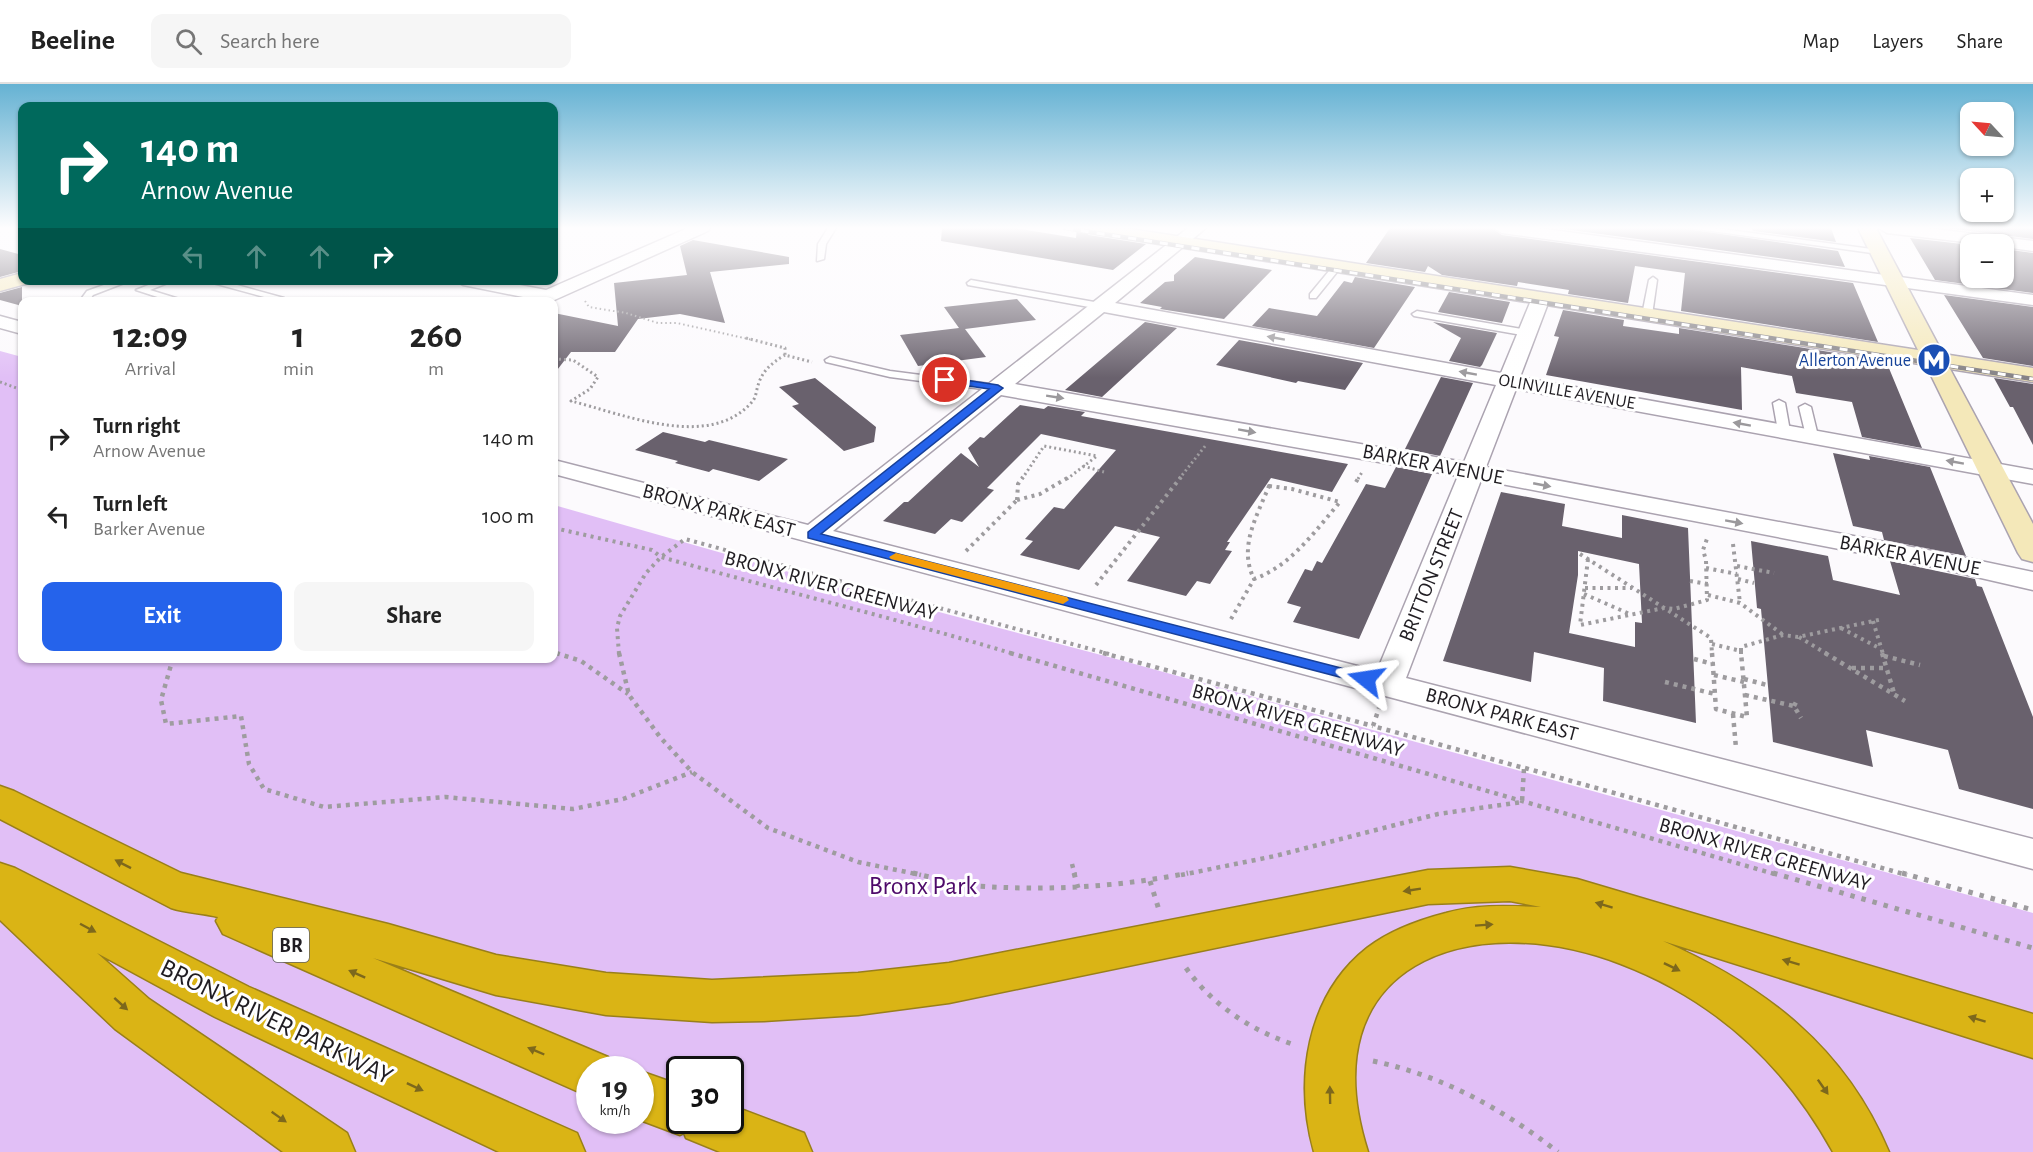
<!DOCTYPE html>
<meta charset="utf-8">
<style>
:root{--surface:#fff;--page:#f6f6f6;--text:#222;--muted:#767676;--line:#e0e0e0;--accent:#2563eb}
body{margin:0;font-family:"Alegreya Sans",sans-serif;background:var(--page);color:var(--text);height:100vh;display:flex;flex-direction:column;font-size:22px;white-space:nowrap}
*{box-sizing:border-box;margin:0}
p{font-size:20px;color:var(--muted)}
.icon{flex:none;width:33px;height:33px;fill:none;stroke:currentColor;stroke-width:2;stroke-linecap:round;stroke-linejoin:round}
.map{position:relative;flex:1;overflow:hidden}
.drawer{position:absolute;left:18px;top:213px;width:540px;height:366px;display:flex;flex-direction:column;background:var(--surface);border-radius:12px;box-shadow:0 2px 4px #0004}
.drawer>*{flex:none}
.hud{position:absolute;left:18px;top:18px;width:540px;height:183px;border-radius:12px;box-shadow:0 2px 4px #0004;background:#00695c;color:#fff;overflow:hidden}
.needle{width:39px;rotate:296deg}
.buttons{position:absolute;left:1960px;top:18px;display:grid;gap:12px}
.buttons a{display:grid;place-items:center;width:54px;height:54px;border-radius:12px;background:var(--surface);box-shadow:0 2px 4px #0004;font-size:30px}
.speed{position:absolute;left:576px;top:972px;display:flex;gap:12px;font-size:30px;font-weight:700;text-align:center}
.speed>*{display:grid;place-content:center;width:78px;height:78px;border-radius:50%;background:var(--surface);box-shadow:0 2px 4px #0004;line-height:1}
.speed small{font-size:15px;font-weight:400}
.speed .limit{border:3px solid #111;border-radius:9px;background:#fff;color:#111}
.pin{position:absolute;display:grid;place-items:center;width:51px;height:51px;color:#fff;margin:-26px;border:3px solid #fff;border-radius:50%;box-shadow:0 2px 6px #0007}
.me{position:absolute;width:66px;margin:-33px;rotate:285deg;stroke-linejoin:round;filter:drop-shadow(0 0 4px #0008)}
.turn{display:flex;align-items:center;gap:21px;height:126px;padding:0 24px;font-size:27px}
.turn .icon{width:78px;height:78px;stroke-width:2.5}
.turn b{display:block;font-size:42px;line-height:51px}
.lanes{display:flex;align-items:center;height:57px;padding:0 24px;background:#0003;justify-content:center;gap:30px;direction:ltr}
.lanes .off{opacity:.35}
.eta{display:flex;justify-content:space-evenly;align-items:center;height:102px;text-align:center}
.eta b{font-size:36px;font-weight:700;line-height:42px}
.primary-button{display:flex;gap:12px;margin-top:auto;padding:12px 24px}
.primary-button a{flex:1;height:69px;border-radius:12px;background:var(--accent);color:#fff;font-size:24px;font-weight:700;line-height:69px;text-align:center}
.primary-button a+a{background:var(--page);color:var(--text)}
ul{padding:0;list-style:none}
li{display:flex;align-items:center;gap:18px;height:78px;padding:0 24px}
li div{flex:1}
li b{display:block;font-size:22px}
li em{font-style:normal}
header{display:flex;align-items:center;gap:36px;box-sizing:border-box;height:84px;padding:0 30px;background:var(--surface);border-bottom:2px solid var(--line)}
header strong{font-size:28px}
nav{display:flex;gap:33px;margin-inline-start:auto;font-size:21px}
.search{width:420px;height:54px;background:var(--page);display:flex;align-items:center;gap:15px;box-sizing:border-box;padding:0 21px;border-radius:12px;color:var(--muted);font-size:22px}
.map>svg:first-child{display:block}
.green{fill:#e1bff6;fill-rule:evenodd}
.building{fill:#69616d;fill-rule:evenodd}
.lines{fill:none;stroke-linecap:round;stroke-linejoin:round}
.lane-casing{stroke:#aba3b0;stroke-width:3}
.street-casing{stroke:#aba3b0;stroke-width:3}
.secondary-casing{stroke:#aba3b0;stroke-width:3}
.highway-casing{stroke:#997f1a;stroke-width:3}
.path-far4{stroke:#9e9c9f;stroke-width:2;stroke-dasharray:1.5 3;stroke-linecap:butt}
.path-far3{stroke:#9e9c9f;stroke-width:3;stroke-dasharray:2 3;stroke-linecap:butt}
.path-far2{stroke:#9e9c9f;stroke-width:4;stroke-dasharray:3 4.5;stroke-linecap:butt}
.path-far1{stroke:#9e9c9f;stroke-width:4.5;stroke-dasharray:4 5;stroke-linecap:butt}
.path{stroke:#9e9c9f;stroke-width:5;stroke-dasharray:4.5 7;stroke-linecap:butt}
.lane{fill:#fff;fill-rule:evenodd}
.street{fill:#fff;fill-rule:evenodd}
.secondary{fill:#f4e8b9;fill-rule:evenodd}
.highway{fill:#dab415;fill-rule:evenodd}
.rail-casing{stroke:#858286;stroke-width:4.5}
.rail{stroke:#fff;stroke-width:3;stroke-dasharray:8;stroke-linecap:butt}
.oneway{fill:#9b999c}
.oneway2{fill:#7d681c}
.route{fill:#2563eb;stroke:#184099;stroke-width:1.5}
.slow{fill:#f59e0b}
.labels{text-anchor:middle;stroke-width:6;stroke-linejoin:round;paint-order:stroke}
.far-transit-label{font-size:18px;fill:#164399;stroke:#fff;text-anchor:end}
.far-street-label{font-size:18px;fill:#201d22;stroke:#fff}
.shield{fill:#fff;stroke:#636164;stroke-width:1.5}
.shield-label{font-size:20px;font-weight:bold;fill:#201d22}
.street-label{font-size:21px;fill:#201d22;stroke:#fff}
.near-park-label{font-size:26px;fill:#4d0969;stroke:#fff}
.near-street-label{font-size:26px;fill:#201d22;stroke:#fff}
</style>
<header>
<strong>Beeline</strong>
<div class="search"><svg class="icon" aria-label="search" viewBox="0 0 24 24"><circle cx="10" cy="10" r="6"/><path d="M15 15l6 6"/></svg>Search here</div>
<nav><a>Map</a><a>Layers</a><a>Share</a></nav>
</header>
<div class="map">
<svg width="2033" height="1068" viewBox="0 0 2033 1068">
<rect width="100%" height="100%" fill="#fcfafd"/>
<!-- green -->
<path class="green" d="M0 267 22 273V574H554V421L796 490 1120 576 2033 829V1068H0ZM590 986H640V1036H590ZM680 986H730V1036H680Z"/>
<!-- building -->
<path class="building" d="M942 144H1014L1076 154 1077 144H1079L1089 151 1146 160 1113 186 941 157Z
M1390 144H1492L1502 151 1853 199 1878 258 1681 227 1685 189 1635 182 1628 219 1568 210 1569 206 1518 198 1517 202 1442 191 1428 182 1425 188 1366 179Z
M1556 144H1680L1838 167 1845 183Z
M1752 144H1831L1836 158 1753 147Z
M1947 144H2033V155Z
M1910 154 1971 161V194H2004V165L2033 169V209L1935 196Z
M693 156 789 173V180L710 188 725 239 680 230 638 235 615 268H571L554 290V229L618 242 614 199 687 191 680 162Z
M0 165 22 171V187L0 193Z
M1195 173 1272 186 1224 235 1160 225 1162 223 1140 219 1165 198 1174 197V191Z
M1355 193 1415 203 1374 264 1252 242 1269 224 1317 232 1344 197 1352 199Z
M22 203V222L0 216V209Z
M1449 208 1510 218 1502 239 1438 228Z
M1944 211 2033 223V282L1983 274Z
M1017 215 1036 236 965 245 986 273 918 282 900 251 959 244 944 223Z
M1563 226 1624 236 1623 242 1679 250V244L1886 277 1922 364 1862 353 1852 318 1796 309 1792 292 1741 283 1742 326 1546 291 1559 253 1554 252Z
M1145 238 1177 244 1102 313 1065 306Z
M1433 238 1497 249 1482 281 1480 283 1449 277 1461 254Z
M1239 256 1363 279 1345 306 1298 297 1296 299 1216 281Z
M1441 293 1473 299 1440 372 1405 365Z
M815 294 876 343 874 358 844 367 792 322 799 320 779 303Z
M1994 294 2033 300V361L2013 323H2010Z
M1020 321 1044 325 1048 322 1085 328 1081 332 1348 380 1332 408 1271 394 1227 458H1230L1225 466 1232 467 1210 500 1197 497 1186 512 1127 497 1160 453 1115 442 1079 486 1020 471 1033 457 1025 455 1054 423 1064 425 1116 366 1041 350 987 404 994 406 962 438 951 435 935 450 883 437 904 418H908L961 369 979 383 968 364 980 353 984 354Z
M663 348 705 358 709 356 788 375 759 397 713 385 709 388 675 379 678 377 635 366Z
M1833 369 1870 376 1869 372 1930 383 1966 472 1884 456 1882 448 1853 442Z
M1396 383 1432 390 1359 555 1293 538 1301 523 1287 519 1305 485 1312 487 1317 477 1322 479 1366 400 1385 404Z
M1501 408 1565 420 1562 442 1622 454V431L1688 444 1696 639 1603 617 1604 584 1534 568 1531 598 1443 577ZM1578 467 1639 480 1642 539 1635 538V563L1569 549 1578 491Z
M1751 457 1828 472 1833 496 1900 511 1890 477 1975 495 1977 502 1982 503 2033 633V725L1959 705 1948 666 1866 646 1873 683 1773 658 1761 525 1757 524Z"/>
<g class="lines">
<!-- lane casing -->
<g class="lane-casing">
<path id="lane" d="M828 144H836L826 160 824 175 817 177 818 160Z
M1690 144H1714L1879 166 1883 168 1879 170Z
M1334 181 1341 183 1316 214H1310V210Z
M1653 193 1657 196 1652 231 1647 234 1642 231 1649 196Z
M118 196H132L93 211 88 218H79L87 207Z
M161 196H175L150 206 189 218H173L136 206Z
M202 196H219L284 214 279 217Z
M971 196 1100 219 1105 222 1100 225 968 201 967 199Z
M1417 227 1527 246 1532 249 1527 252 1414 232 1412 230Z
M830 273 890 287 998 301 1003 304 998 307 890 293 826 278 825 276Z
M1779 316 1785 319 1790 347 1784 350 1778 347 1773 319Z
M1805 320 1811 323 1818 352 1816 354 1812 355 1806 352 1799 323Z"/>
</g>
<!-- street casing -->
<g class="street-casing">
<path id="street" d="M688 144H710L708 147 550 218H525L528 214 463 201 455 196H494L546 206Z
M1188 144H1206L1115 219 1501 289 1532 214 1535 210H1547L1550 214 1520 293 2033 386V400L1516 305 1486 383 1933 467 2033 488V506L1933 483 1481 396 1406 594 2033 755V785L554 390V376L808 441ZM1104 228 1496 301 1464 378 1015 300ZM1001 311 1458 392 1377 587 833 447Z
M1494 144H1538L2033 211V221L1502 149Z
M1879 144H1927L2033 157V167L2004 163V160H1982L1887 149Z
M0 232 22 238V250L0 244Z"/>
</g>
<!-- secondary casing -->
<g class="secondary-casing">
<path id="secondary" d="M1081 144H1124L1918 266 1858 144H1876L1943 270 2033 284V298L1950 285 2033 440V478L2022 475 2018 469 1926 281 1089 149Z
M22 189V196H31L29 199 0 207V195Z"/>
</g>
<!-- highway casing -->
<g class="highway-casing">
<path id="highway" d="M0 702 14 707 181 789 388 840 496 871 606 889 712 896 858 889 949 879 1428 786 1510 783 1577 795 2033 930V974L1663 857C1765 902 1845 963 1889 1068H1833C1785 981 1715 916 1621 880 1469 822 1308 880 1368 1068H1314C1294 997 1306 912 1367 864 1389 847 1419 836 1446 829 1477 820 1509 822 1541 823L1510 817 1428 820 949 919 858 931 764 937 712 938 606 931 496 911 373 874 608 973 614 986H590V1013L223 850 216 837 218 833C202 829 187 829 171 824L0 735Z
M0 779 15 784 249 903 577 1049 585 1068H499L215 933 97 869 149 915 347 1049 355 1068H283L115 945 0 836Z
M640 987 680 1001V1036H730V1021L804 1049 812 1068H720L686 1054 684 1049 680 1051 640 1036Z"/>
</g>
<!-- path-far4 -->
<path class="path-far4" d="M585 217 589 223 626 229 658 239H677L753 256"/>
<!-- path-far3 -->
<path class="path-far3" d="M746 254 785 264V271L812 278
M554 275 573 276 598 293 590 305 571 317C623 330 709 367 752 318 755 315 756 310 757 305 761 288 770 280 785 271
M0 298 22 306
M1083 382 1104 388
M1022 395 1044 362 1097 372 1067 395
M1179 395 1206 361
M1358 395 1362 388"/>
<!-- path-far2 -->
<path class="path-far2" d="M1356 398 1359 393
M1269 402 1292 405 1340 418C1315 447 1291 482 1254 495 1238 463 1257 432 1269 402Z
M1017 416 1018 400 1023 393
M1017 416 1040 410 1069 393
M554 444 652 466 661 473C779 506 898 535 1014 570
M1733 460 1740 519
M966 467 1017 416
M1580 470 1711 554 1712 570
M1588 475 1580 541 1664 524 1674 525 1707 516 1706 476 1703 466 1708 452
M1737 482 1774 489
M1706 484 1737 490
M1738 495 1754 499
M1690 497 1708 500
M1096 501 1181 393
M1585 504H1632
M1584 510 1632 531
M1708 511 1740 519 1782 550
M1231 535 1254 495
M1873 537 1883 570
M1841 544 1881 565
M1799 553 1827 570
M1712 560 1741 567
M1741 567V570
M1741 567V563L1783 551 1798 553 1883 535
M554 568 560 570
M619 570 617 544 620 532 646 489 661 473 685 455 1109 570"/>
<!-- path-far1 -->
<path class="path-far1" d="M556 569 581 577 628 610
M619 569 629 611 660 653 692 688 768 744 858 778 921 791
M1010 569 1778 791
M1103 569 1373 642
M1712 569 1716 625 1747 633 1741 569
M1825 569 1905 617
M1882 569 1894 609
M1884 572 1920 581
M173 574 161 616 166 640 241 632 249 680 264 705 324 723 445 713 573 725 623 715 692 688
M1694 575 1713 580
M1852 584H1887
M1714 591 1744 598
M1744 595 1767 601
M1665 598 1715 610
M1745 611 1794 622 1801 634
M1794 622 1798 614
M1733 630 1736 664
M1373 642 1379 624
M1525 684 1907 791
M1072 780 1075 791
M1181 791 1275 772 1438 730 1522 718 1524 684 1373 642"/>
<!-- path -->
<path class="path" d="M913 789C934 794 956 800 977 802 1047 807 1119 803 1188 789
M1074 789 1078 804
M1773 789 2033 864
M1902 789 2033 826
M1150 797 1159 826
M1186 884C1212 921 1252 947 1295 961
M1373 977C1443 992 1501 1024 1558 1068"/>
<!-- lane -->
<use href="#lane" class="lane"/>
<!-- street -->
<use href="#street" class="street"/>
<!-- secondary -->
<use href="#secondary" class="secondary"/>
<!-- highway -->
<use href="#highway" class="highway"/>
<!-- rail casing -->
<g class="rail-casing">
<path id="rail" d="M1065 144 2033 295"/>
</g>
<!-- rail -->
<use href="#rail" class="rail"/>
</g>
<!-- one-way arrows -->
<defs><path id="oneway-solid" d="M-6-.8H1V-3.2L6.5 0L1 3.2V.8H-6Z" transform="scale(1.5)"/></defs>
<g class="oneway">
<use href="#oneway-solid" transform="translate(1276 254) rotate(-170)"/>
<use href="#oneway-solid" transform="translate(1468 289) rotate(-170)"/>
<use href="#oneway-solid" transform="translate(1055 313) rotate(9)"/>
<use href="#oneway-solid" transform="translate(1742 340) rotate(-170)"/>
<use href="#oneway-solid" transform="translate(1247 347) rotate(10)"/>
<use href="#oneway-solid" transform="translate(1955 378) rotate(-170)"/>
<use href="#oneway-solid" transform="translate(1542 401) rotate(11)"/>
<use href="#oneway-solid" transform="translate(1734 438) rotate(10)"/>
</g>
<g class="oneway2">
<use href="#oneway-solid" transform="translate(123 780) rotate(-153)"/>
<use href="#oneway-solid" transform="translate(1412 806) rotate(171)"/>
<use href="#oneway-solid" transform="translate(1604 821) rotate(-163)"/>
<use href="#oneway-solid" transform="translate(1484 841) rotate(-4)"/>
<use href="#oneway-solid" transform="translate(88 844) rotate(28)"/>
<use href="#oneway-solid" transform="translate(1791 878) rotate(-163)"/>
<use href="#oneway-solid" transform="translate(1672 883) rotate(26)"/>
<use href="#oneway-solid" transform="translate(357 890) rotate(-156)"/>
<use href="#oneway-solid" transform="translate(121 920) rotate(42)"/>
<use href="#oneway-solid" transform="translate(1977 935) rotate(-163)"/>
<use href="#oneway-solid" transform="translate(536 967) rotate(-157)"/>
<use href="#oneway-solid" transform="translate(415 1003) rotate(25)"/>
<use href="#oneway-solid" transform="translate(1823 1003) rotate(55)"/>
<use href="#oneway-solid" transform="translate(1330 1011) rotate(-91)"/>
<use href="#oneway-solid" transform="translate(279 1033) rotate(35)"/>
</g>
<!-- sky -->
<linearGradient id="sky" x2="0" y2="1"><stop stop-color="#65b2d3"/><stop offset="0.49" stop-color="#fefdfe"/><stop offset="1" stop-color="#fefdfe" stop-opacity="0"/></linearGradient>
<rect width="2033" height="294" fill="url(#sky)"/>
<!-- route -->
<path class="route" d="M945 293 998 301 1003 304 821 450 1372 592 1374 595 1372 598 1366 600 808 454V448L989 305 942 298 941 296Z"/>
<!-- slow -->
<path class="slow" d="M896 469 1067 513 1069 516 1063 520 891 475 889 473Z"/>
<!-- icons -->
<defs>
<g id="metro-disc" transform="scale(1.725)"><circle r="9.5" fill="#1a4fb4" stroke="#fff"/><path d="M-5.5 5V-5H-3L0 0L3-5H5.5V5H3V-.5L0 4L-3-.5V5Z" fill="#fff"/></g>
</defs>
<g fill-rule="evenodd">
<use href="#metro-disc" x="1934" y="276"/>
</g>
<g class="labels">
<!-- far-transit labels -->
<g class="far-transit-label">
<text x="1911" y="282">Allerton Avenue</text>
</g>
<!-- far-street labels -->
<g class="far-street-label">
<text transform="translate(1567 307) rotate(10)" y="6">OLINVILLE AVENUE</text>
</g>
<!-- shield labels -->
<rect class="shield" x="273" y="844" width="36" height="34" rx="4.5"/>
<g class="shield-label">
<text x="291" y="868">BR</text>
</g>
<!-- street labels -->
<g class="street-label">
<text transform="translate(1433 380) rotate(11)" y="7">BARKER AVENUE</text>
<text transform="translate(719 426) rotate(15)" y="7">BRONX PARK EAST</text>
<text transform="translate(1910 471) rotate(11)" y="7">BARKER AVENUE</text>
<text transform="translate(1431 491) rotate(-68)" y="7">BRITTON STREET</text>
<text transform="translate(831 501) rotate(15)" y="7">BRONX RIVER GREENWAY</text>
<text transform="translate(1502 630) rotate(15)" y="7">BRONX PARK EAST</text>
<text transform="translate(1298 636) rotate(16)" y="7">BRONX RIVER GREENWAY</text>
<text transform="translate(1765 770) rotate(16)" y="7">BRONX RIVER GREENWAY</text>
</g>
<!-- near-park labels -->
<g class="near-park-label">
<text x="923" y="810">Bronx Park</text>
</g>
<!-- near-street labels -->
<g class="near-street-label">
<text transform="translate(277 937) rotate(26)" y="9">BRONX RIVER PARKWAY</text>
</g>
</g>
</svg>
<div class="buttons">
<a><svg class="needle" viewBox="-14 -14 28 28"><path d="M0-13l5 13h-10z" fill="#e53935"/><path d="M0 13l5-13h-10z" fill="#767676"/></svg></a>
<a>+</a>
<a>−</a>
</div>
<div class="speed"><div>19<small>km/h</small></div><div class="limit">30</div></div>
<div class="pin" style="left:945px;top:296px;background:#d93025"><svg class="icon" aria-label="arrive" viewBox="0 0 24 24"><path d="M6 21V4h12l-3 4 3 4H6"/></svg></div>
<svg class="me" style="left:1366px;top:595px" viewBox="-20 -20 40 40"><path d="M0-17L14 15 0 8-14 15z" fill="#2563eb" stroke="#fff" stroke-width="4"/></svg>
<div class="hud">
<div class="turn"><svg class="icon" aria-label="right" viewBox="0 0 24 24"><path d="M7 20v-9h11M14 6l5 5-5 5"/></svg><div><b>140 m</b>Arnow Avenue</div></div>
<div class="lanes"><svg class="icon off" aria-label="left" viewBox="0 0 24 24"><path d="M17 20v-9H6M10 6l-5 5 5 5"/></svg><svg class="icon off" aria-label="ahead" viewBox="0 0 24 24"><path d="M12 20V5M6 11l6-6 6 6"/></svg><svg class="icon off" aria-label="ahead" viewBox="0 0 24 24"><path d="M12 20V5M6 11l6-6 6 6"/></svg><svg class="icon" aria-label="right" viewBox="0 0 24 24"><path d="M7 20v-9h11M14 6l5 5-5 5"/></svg></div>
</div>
<section class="drawer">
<div class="eta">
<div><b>12:09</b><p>Arrival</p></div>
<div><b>1</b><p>min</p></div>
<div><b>260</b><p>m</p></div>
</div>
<ul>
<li><svg class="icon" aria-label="right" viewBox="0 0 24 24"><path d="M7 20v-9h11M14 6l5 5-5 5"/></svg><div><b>Turn right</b><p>Arnow Avenue</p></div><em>140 m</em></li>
<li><svg class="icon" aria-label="left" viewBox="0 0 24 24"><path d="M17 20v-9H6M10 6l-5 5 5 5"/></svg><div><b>Turn left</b><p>Barker Avenue</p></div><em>100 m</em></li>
</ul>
<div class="primary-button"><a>Exit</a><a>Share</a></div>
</section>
</div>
